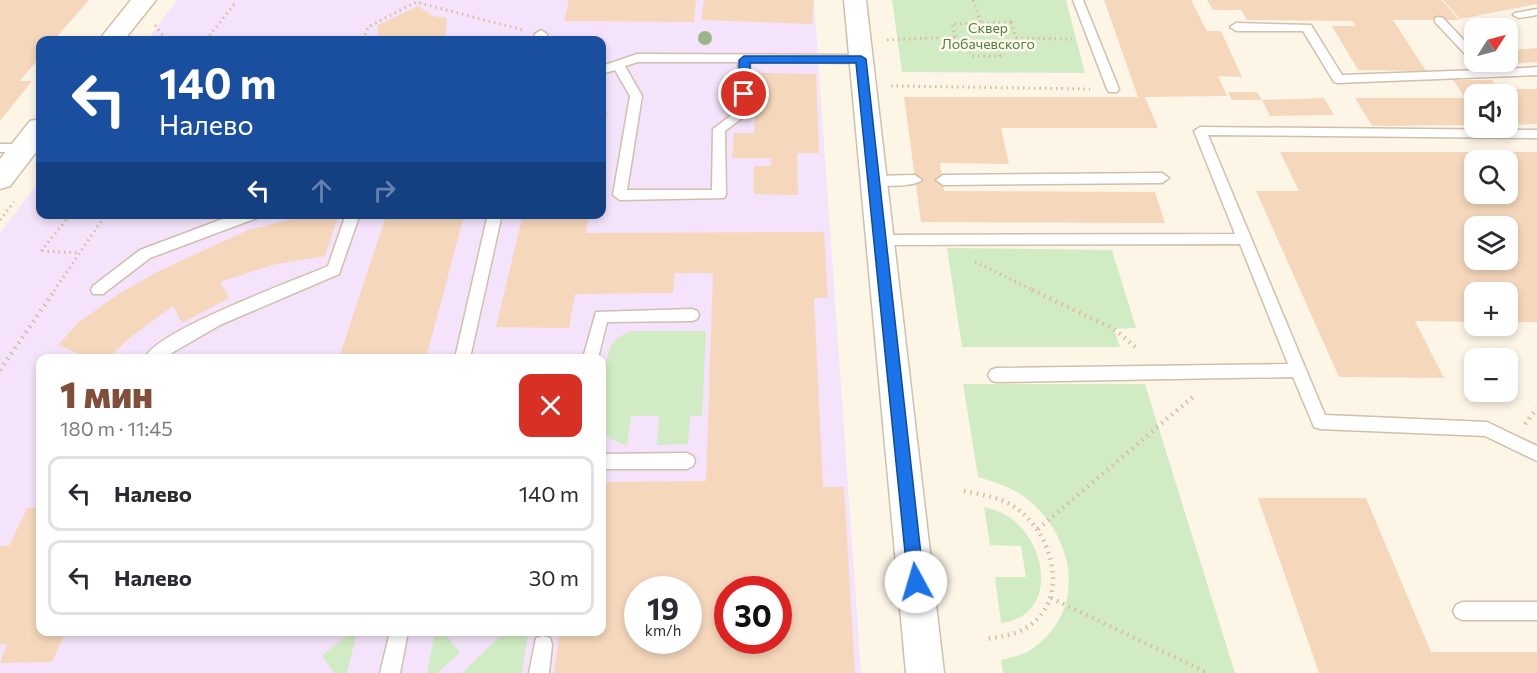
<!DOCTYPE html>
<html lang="ru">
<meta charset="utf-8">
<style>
:root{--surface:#fff;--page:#f7f7f7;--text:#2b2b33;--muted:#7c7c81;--line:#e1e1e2;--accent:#824e3c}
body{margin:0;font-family:Commissioner,sans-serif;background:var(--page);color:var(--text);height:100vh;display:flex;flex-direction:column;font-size:22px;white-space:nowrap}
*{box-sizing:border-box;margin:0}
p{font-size:20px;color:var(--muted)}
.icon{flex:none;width:33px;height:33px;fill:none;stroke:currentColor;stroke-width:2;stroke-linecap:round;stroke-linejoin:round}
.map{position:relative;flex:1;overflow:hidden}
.details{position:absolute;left:36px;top:354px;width:570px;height:282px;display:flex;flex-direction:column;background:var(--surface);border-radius:12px;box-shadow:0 3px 9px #0003}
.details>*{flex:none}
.hud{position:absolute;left:36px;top:36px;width:570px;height:183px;border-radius:12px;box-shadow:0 3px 9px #0003;background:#1a4fa0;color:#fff;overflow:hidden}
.needle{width:39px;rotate:54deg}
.controls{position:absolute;left:1464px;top:18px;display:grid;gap:12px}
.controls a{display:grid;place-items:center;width:54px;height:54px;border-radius:12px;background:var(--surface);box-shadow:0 3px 9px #0003;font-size:30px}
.speed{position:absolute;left:624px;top:576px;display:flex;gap:12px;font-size:30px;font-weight:700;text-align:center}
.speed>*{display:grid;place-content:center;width:78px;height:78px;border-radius:50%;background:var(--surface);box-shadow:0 3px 9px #0003;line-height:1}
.speed small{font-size:15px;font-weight:400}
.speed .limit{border:9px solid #d22;background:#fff;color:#111}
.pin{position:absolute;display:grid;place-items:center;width:51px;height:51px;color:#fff;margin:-26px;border:3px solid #fff;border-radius:50%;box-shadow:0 2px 6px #0007}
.me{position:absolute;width:66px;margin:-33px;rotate:354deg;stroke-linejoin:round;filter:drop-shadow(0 0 4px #0008)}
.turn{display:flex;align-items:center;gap:21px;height:126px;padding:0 24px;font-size:27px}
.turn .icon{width:78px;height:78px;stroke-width:2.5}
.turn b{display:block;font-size:42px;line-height:51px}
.lanes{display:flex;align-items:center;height:57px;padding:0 24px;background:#0003;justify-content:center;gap:30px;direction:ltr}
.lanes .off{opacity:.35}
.round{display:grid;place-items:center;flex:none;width:63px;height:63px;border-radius:12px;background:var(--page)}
.headline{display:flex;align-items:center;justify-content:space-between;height:102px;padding:0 24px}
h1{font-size:36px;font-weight:800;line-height:45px;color:var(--accent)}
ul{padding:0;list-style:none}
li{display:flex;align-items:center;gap:18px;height:75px;margin:0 12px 9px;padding:0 12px;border:3px solid var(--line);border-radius:12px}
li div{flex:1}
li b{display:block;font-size:22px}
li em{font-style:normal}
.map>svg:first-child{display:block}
.education{fill:#f4e3fa;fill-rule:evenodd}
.green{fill:#d1ecc4}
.building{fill:#f5d8bc;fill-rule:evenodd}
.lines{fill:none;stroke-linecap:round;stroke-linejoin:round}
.lane-casing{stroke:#d0bfab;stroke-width:3}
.street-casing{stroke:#d0bfab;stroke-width:3}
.secondary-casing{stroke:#d3c0a9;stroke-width:3}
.path-far1{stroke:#dabb9f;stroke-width:3;stroke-dasharray:1.5 4;stroke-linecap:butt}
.path{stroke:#dabb9f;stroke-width:4.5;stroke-dasharray:1.5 5;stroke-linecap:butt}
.lane{fill:#fff;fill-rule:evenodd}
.street{fill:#fff;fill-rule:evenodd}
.secondary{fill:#fff;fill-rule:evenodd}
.tree{fill:#9cb58b}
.route{fill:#1a73e8;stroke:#114b97;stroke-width:1.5}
.labels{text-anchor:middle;stroke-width:5;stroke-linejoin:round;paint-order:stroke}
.far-park-label{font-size:14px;fill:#4d8040;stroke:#fffaee}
</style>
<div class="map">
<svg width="1537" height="673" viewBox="0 0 1537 673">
<rect width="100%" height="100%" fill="#fdf6e7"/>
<!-- education -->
<path class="education" d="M177 0H814L861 673H0V233L40 180V214H602V40H147ZM40 358H602V632H40ZM638 590H688V640H638ZM728 590H778V640H728Z"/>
<!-- green -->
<path class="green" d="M892 0H1066L1085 73 902 72Z
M947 248 1112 250 1136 328 1114 329 1120 347H962Z
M632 331H706L702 416H690L688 444 657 445 659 416H631L627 446 611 439 603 431C599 421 605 357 610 348 614 339 623 334 632 331Z
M963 384H1145L1235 673H1003L1001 660C1011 657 1024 655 1032 649 1085 612 1077 544 1032 503 1017 489 997 483 978 477Z
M984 507C1045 517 1067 615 1001 623L995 577H1026L1021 546 990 545Z
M352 632H357L347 673H334L322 655Z
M435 632H444L460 653 437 673H427Z
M504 632H528L522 673H462Z"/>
<!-- building -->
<path class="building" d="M0 0H89L54 40H40V57L20 81H32L0 121Z
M569 0H696L694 22 564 21Z
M704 0H814L812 24 701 20Z
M1104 0H1191L1207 31H1221L1242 77 1218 76 1227 96 1145 97 1158 128H1001L1009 164 940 163 944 191 1155 192 1165 223 921 222 904 97H1138Z
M1207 0H1442L1459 20H1393L1426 71 1358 70 1332 26H1356L1352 21 1247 20 1241 10H1213Z
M1443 0H1537V4L1460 19Z
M418 6 433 16 447 18 445 40H379L377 26Z
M1537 48V62L1488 65 1485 62H1508V50Z
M755 73 816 74 819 153H797L798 195 754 194V166H771V158H732L734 133H754Z
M1453 80H1492L1499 89H1537V124L1508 125V94H1474V125L1372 126 1355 98H1465Z
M1228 92H1257L1262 100H1232Z
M1324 98 1334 115 1270 116 1262 100Z
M602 112H608L603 139H602Z
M1280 152H1537V322H1508V292H1474V322L1415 321 1444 378 1339 377 1256 191H1299ZM1474 160H1508V194H1474ZM1474 226H1508V260H1474Z
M313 214H339L325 256 272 265 220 282 229 298 182 323 173 306 131 337 108 358H89L58 345 79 322 117 295 159 271 248 230Z
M523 214H589L586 233 824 232 828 298H814L823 487H844L855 673H554L560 632H602V482L706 481 713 273H675L673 293 575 294 569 328 496 327ZM638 590H688V640H638ZM728 590H778V640H728Z
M386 216H464L426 358H339Z
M1258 498H1366L1431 652H1537V673H1319Z
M27 508H40V632H66L52 662 0 663 7 644H0V546H9Z"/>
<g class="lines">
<!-- lane casing -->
<g class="lane-casing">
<path id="lane" d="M1073 0H1083L1119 89 1117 92H1109L1107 89Z
M1537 9V15L1519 18 1513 15 1515 13Z
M1439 17 1443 18 1474 51V62H1484L1493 70 1537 67V75L1338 83 1334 82 1303 31H1236L1230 27 1236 23 1311 25 1342 75 1480 70 1435 22V18Z
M541 30 547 34 546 40H535V34Z
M637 54 861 55 867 59 861 63 750 62V112L725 131 726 195 724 198 620 200 613 195 630 96 615 70 602 74V66ZM638 62H738V110L713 129 712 190H627L642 96 625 66Z
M1200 127 1537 130V138L1208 135 1325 415 1487 422 1537 446V461L1485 436 1320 429 1314 427 1293 377 996 382 991 380 988 375 991 370 996 368 1288 364 1240 244 880 245 873 240 880 235 1235 234 1194 131Z
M0 144H24L30 148 24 152H0Z
M1162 173 1169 178 1162 183 943 185 936 180 943 175Z
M915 175 922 180C915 187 874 188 867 181L874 176Z
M236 214H258L257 218 150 258 103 294H93L91 290 93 286 140 250Z
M346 214H360L339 274 220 325 163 358H145C155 331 296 280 328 266Z
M488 214H502L470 358H455Z
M692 309 697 311 699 315 697 319 692 321 607 322 598 358H583L596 312Z
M687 453 693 456 695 461 693 466 687 469H602V454Z
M1462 602H1537V620H1462L1456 617 1453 611 1456 605Z
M390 632H408L400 673H380Z
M543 636 550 638 552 645 549 673H529L536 638Z"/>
</g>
<!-- street casing -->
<g class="street-casing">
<path id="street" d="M844 0H866L944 673H906Z"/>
</g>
<!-- secondary casing -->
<g class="secondary-casing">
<path id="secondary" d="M131 0H156L124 40H99Z
M40 119V147L10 186 0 189V159L30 121Z"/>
</g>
<!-- path-far1 -->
<path class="path-far1" d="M973 0 981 23
M1011 22 1019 47H998L1000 56H972L970 48H958L952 24Z
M155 25 166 40
M1016 38 1072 39
M206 40 236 2
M363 40 368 27 416 2 523 30
M887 40 955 37
M891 86 1090 89
M0 220 14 202
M41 251 71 214
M42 251 79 253
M975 262 1035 291
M54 291 106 214"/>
<!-- path -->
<path class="path" d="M1032 290 1114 329 1139 350
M0 370 55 290
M1525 424 1537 408
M964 491C982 495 1001 497 1016 508 1052 533 1071 597 1029 626 1016 635 1000 637 985 639
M1038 529 1195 395
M1051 598 1208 673"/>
<!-- lane -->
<use href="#lane" class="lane"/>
<!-- street -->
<use href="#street" class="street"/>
<!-- secondary -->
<use href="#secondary" class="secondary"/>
</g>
<!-- trees -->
<circle class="tree" cx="705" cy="38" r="7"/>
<!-- route -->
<path class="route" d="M744 56H861L866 59 924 582 922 588 916 590 910 588 908 582 856 63H750V94L744 98 739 94V60Z"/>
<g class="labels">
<!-- far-park labels -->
<g class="far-park-label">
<text x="988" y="33">Сквер<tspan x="988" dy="16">Лобачевского</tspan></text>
</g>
</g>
</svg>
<div class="controls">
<a><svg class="needle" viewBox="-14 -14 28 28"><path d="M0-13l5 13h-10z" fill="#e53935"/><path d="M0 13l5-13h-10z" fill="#7c7c81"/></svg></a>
<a><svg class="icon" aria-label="sound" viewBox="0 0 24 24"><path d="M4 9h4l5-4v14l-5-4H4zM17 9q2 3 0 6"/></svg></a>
<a><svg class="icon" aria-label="search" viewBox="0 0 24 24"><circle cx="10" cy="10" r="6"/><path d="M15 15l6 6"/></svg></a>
<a><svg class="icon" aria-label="layers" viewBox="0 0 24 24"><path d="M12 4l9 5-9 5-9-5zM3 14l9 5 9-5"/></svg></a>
<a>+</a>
<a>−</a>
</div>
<div class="speed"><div>19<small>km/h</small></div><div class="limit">30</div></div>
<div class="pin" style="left:744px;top:94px;background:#d93025"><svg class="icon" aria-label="arrive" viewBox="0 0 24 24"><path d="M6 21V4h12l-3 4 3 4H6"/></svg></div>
<svg class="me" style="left:916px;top:582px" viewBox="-20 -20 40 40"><circle r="19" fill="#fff"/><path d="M0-13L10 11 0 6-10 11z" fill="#1a73e8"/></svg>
<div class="hud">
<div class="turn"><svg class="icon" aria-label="left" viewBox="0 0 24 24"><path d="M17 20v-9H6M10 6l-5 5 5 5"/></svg><div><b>140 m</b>Налево</div></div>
<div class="lanes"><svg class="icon" aria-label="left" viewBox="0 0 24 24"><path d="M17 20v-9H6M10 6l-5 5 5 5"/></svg><svg class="icon off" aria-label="ahead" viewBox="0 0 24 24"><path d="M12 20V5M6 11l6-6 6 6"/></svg><svg class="icon off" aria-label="right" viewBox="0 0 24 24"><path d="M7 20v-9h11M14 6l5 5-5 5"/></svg></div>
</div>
<section class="details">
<div class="headline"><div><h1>1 мин</h1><p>180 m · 11:45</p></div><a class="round" style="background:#d93025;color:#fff"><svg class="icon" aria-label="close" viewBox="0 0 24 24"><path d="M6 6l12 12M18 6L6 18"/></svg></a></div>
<ul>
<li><svg class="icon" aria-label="left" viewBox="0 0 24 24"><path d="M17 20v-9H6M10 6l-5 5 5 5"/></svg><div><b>Налево</b></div><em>140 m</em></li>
<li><svg class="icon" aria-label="left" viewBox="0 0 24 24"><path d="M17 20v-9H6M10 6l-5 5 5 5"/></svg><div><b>Налево</b></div><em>30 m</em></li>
</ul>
</section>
</div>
